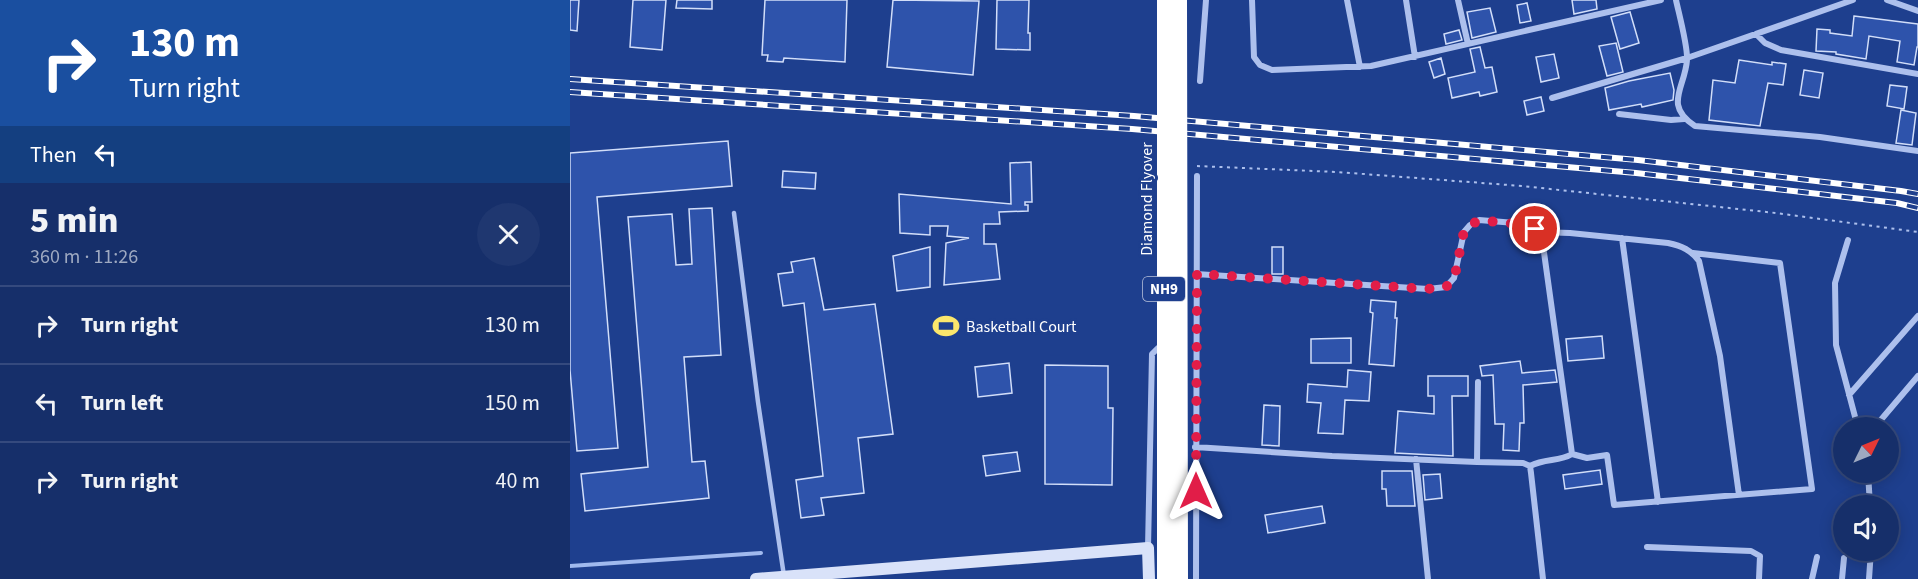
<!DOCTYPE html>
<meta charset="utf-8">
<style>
:root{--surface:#162f6a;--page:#1f3770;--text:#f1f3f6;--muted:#9ea9c1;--line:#354a7e}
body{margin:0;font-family:"Source Sans 3",sans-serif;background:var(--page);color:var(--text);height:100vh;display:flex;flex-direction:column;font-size:22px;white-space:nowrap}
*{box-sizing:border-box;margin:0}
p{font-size:20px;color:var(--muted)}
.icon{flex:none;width:33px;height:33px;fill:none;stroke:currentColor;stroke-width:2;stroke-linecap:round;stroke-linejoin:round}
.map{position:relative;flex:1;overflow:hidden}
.drawer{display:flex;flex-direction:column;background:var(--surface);width:570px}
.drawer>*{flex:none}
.hud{background:#1a4fa0;color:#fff;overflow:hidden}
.needle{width:39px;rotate:47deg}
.controls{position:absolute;left:1263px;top:417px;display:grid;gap:12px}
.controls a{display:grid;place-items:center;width:66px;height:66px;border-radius:50%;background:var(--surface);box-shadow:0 3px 15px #0003,0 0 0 2px var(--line);font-size:30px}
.pin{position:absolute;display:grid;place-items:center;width:51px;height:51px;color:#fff;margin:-26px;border:3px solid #fff;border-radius:50%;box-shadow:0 2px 6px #0007}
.me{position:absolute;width:66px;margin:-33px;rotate:0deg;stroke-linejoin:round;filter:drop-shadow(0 0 4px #0008)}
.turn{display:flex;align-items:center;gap:21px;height:126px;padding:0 30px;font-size:27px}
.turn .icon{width:78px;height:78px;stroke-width:2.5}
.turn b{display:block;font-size:42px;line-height:51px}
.then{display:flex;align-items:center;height:57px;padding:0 30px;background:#0003;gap:12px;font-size:22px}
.round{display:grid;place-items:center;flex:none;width:63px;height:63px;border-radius:32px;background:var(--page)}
.headline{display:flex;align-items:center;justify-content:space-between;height:102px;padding:0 30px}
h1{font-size:36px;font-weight:800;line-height:45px}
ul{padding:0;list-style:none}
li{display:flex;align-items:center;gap:18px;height:78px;padding:0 30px;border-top:2px solid var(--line)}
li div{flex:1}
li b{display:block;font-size:22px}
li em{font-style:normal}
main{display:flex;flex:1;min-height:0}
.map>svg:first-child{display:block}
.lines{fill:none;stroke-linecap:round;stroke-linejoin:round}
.stream{stroke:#a0b9ee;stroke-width:4}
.building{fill:#2e53ab;stroke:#d2def9;stroke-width:1.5}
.path{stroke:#adc0ed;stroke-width:2;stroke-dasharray:3 4.5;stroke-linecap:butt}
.lane{stroke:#adc0ed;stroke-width:4.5}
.street{stroke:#adc0ed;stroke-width:6}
.secondary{stroke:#d9e2f9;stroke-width:12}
.rail-casing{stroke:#fff;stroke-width:6}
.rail{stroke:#1e3f8e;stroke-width:4;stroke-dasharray:11;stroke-linecap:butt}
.highway-bridge{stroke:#fff;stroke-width:16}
.route{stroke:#e11d48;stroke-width:10;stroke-dasharray:0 18}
.labels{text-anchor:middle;stroke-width:6;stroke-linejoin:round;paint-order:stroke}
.shield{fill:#1e3f8e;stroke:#bcc5dd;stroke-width:1.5}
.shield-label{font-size:15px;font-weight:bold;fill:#fff}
.street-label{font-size:16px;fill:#fff;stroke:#1e3f8e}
.poi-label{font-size:16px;fill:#fff;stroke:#1e3f8e;text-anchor:start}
</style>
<main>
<section class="drawer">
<div class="hud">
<div class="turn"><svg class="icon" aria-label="right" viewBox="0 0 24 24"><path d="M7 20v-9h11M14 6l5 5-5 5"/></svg><div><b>130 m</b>Turn right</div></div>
<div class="then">Then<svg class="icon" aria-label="left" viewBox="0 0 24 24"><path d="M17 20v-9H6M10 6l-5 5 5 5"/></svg></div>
</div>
<div class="headline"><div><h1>5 min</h1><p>360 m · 11:26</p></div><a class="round"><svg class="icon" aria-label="close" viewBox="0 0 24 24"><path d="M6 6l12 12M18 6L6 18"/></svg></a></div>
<ul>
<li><svg class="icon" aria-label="right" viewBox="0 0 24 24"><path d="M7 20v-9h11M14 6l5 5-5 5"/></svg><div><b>Turn right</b></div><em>130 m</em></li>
<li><svg class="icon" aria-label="left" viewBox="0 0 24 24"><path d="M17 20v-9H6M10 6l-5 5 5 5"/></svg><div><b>Turn left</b></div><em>150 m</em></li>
<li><svg class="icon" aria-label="right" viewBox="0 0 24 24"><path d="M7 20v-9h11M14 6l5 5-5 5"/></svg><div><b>Turn right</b></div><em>40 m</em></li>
</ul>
</section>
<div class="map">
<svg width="1348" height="579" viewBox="0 0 1348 579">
<rect width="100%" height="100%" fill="#1e3f8e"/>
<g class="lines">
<!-- stream -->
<path class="stream" d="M0 566 191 553"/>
</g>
<!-- building -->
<path class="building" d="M0 0H9L7 31 0 30Z
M63 0H96L92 50 60 47Z
M107 0H142V9L106 8Z
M195 0H277L275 62 214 58 213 62 197 61 198 55H192Z
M323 0 409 1 403 75 317 67Z
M427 0H459L458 33H460V50L426 49Z
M1002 0H1026L1027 9 1004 14Z
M957 3 961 21 950 23 947 5Z
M920 8 926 32 902 38 897 12Z
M1060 12 1069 43 1050 49 1041 17Z
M1284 16 1348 24V47H1347L1344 65 1327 62 1330 41 1299 36 1296 59 1266 54V52L1246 51 1247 29 1260 30V33L1282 36Z
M889 30 892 40 876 44 874 34Z
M1046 43 1053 72 1037 76 1029 46Z
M910 47 915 68 922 67 927 92 910 96 909 92 882 98 878 78 905 72 900 49Z
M984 54 989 78 971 82 966 57Z
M871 58 875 74 864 78 859 62Z
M1169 60 1202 65V62L1216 64 1213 85 1198 83 1190 126 1139 120 1143 80 1165 83Z
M1234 70 1253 73 1249 98 1230 95Z
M1100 73 1104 90 1103 100 1072 107 1071 104 1039 110 1035 88 1059 81Z
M1320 85 1337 87 1334 109 1317 106Z
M971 97 974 111 957 115 954 101Z
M1331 110 1346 113 1342 145 1326 143Z
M158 141 162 186 27 197 48 448 7 451 0 370V153Z
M461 162 462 202H455V205H458V211L429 212 430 224H414V244H426L430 279 374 285 376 243 399 238 377 236 378 226H360V235L330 233 329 194 441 204 440 163Z
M213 171 246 173 245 189 212 187Z
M142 208 151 355 114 357 122 462 135 461 139 498 15 511 11 474 78 467 58 217 102 214 106 265 122 264 119 209Z
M360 247V287L327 291 323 256Z
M702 247H713V274H702Z
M244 258 254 310 305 304 323 434 288 438 294 493 251 498 254 515 231 518 226 480 253 476 234 303 213 306 208 274 223 272 221 262Z
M801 300 826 302 825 318H827L824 366 799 364 803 313 800 312Z
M1032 336 1034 358 998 361 996 339Z
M781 338V363H741V339Z
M950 361 952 373 985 370 987 382 953 385 954 423H950L949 451 933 450 934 424H925L923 375 912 376 910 366Z
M439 363 442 393 408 397 405 367Z
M475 365 538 366V408H543L542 485 475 484Z
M778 370 801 372 799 401 775 400 773 434 748 433 751 403 737 402 738 384 777 387Z
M858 376H898V396H882L883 456 825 453 828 411 864 414V396H858Z
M694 405 710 406 709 446 692 445Z
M447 452 450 471 416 476 413 456Z
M1030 470 1032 484 995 489 993 475Z
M812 471H842L845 506H817L816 489H812Z
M870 474 872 498 855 500 853 475Z
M752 506 755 523 698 533 695 515Z"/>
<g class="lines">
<!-- path -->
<path class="path" d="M627 166 767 172 952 186 1206 213 1348 232"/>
<!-- lane -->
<path class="lane" d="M164 213 188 402 214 576"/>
<!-- street -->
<path class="street" d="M682 0 684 57 690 65 702 70 801 66 1091 0
M777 0 790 67
M836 0 845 57
M888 0 898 44
M1106 0C1109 14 1118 47 1117 60 1115 88 1093 105 1125 126L1250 137 1348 151
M1317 0 1348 11
M1186 34 1195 43 1211 50 1348 74
M630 81 636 0
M982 98 1117 58 1283 0
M1049 114 1101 120 1114 119
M968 232 1000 233 1098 243C1112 246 1121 250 1129 261L1150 356 1169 495
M1052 238 1088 502
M1278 240 1265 283 1266 345 1288 428
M626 274 858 289 876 287 884 278 894 232 900 225 909 220 945 223 965 229 972 238 1002 454C989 462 976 458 960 466
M1279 395 1348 316
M1304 428 1348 376
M625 447 762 456 907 462 953 463 960 466 961 473 973 579
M1002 454 1017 458 1037 455 1044 505 1242 489 1210 263 1123 253
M846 459 858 579
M907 462 908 382
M1298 472 1300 506
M1077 547 1181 551 1190 556 1189 579
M578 548 582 354 588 348H594
M626 579 627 176
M1242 579 1247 557
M1272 579 1274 558
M1299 579 1301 550"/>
<!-- secondary -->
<path class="secondary" d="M186 579 578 548 579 579"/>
<!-- rail casing -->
<g class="rail-casing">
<path id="rail" d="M0 79 564 116 1068 160 1331 191 1348 194
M0 92 562 129 1066 173 1327 203 1348 208"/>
</g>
<!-- rail -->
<use href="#rail" class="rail"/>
<!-- highway-bridge -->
<path class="highway-bridge" d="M609 0 610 578
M595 578V0"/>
</g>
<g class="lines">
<!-- route -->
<path class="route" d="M626 491 627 274 858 289 876 287C887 275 888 264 890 249 894 221 903 220 928 222 941 223 952 225 965 229"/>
</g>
<!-- icons -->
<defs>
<g id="stadium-bare" transform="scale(2.07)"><path d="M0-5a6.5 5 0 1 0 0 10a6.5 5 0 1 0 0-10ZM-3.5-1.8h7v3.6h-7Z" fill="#fbe76c" stroke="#1e3f8e" stroke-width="2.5" paint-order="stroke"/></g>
</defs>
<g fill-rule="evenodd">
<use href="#stadium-bare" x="376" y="326"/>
</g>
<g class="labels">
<!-- shield labels -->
<rect class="shield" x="573" y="277" width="42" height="24" rx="4.5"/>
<g class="shield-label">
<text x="594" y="294">NH9</text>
</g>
<!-- street labels -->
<g class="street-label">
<text transform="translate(576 199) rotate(-90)" y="6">Diamond Flyover</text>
</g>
<!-- poi labels -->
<g class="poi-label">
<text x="396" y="332">Basketball Court</text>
</g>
</g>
</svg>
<div class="controls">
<a><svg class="needle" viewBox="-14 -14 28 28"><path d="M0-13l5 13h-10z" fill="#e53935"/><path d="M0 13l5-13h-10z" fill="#9ea9c1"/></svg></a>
<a><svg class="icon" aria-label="sound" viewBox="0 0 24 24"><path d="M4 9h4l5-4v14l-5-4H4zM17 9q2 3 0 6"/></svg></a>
</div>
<div class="pin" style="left:965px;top:229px;background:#d93025"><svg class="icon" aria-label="arrive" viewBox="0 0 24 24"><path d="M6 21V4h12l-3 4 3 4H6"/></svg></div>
<svg class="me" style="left:626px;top:491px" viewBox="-20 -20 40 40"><path d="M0-17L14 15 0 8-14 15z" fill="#e11d48" stroke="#fff" stroke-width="4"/></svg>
</div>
</main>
